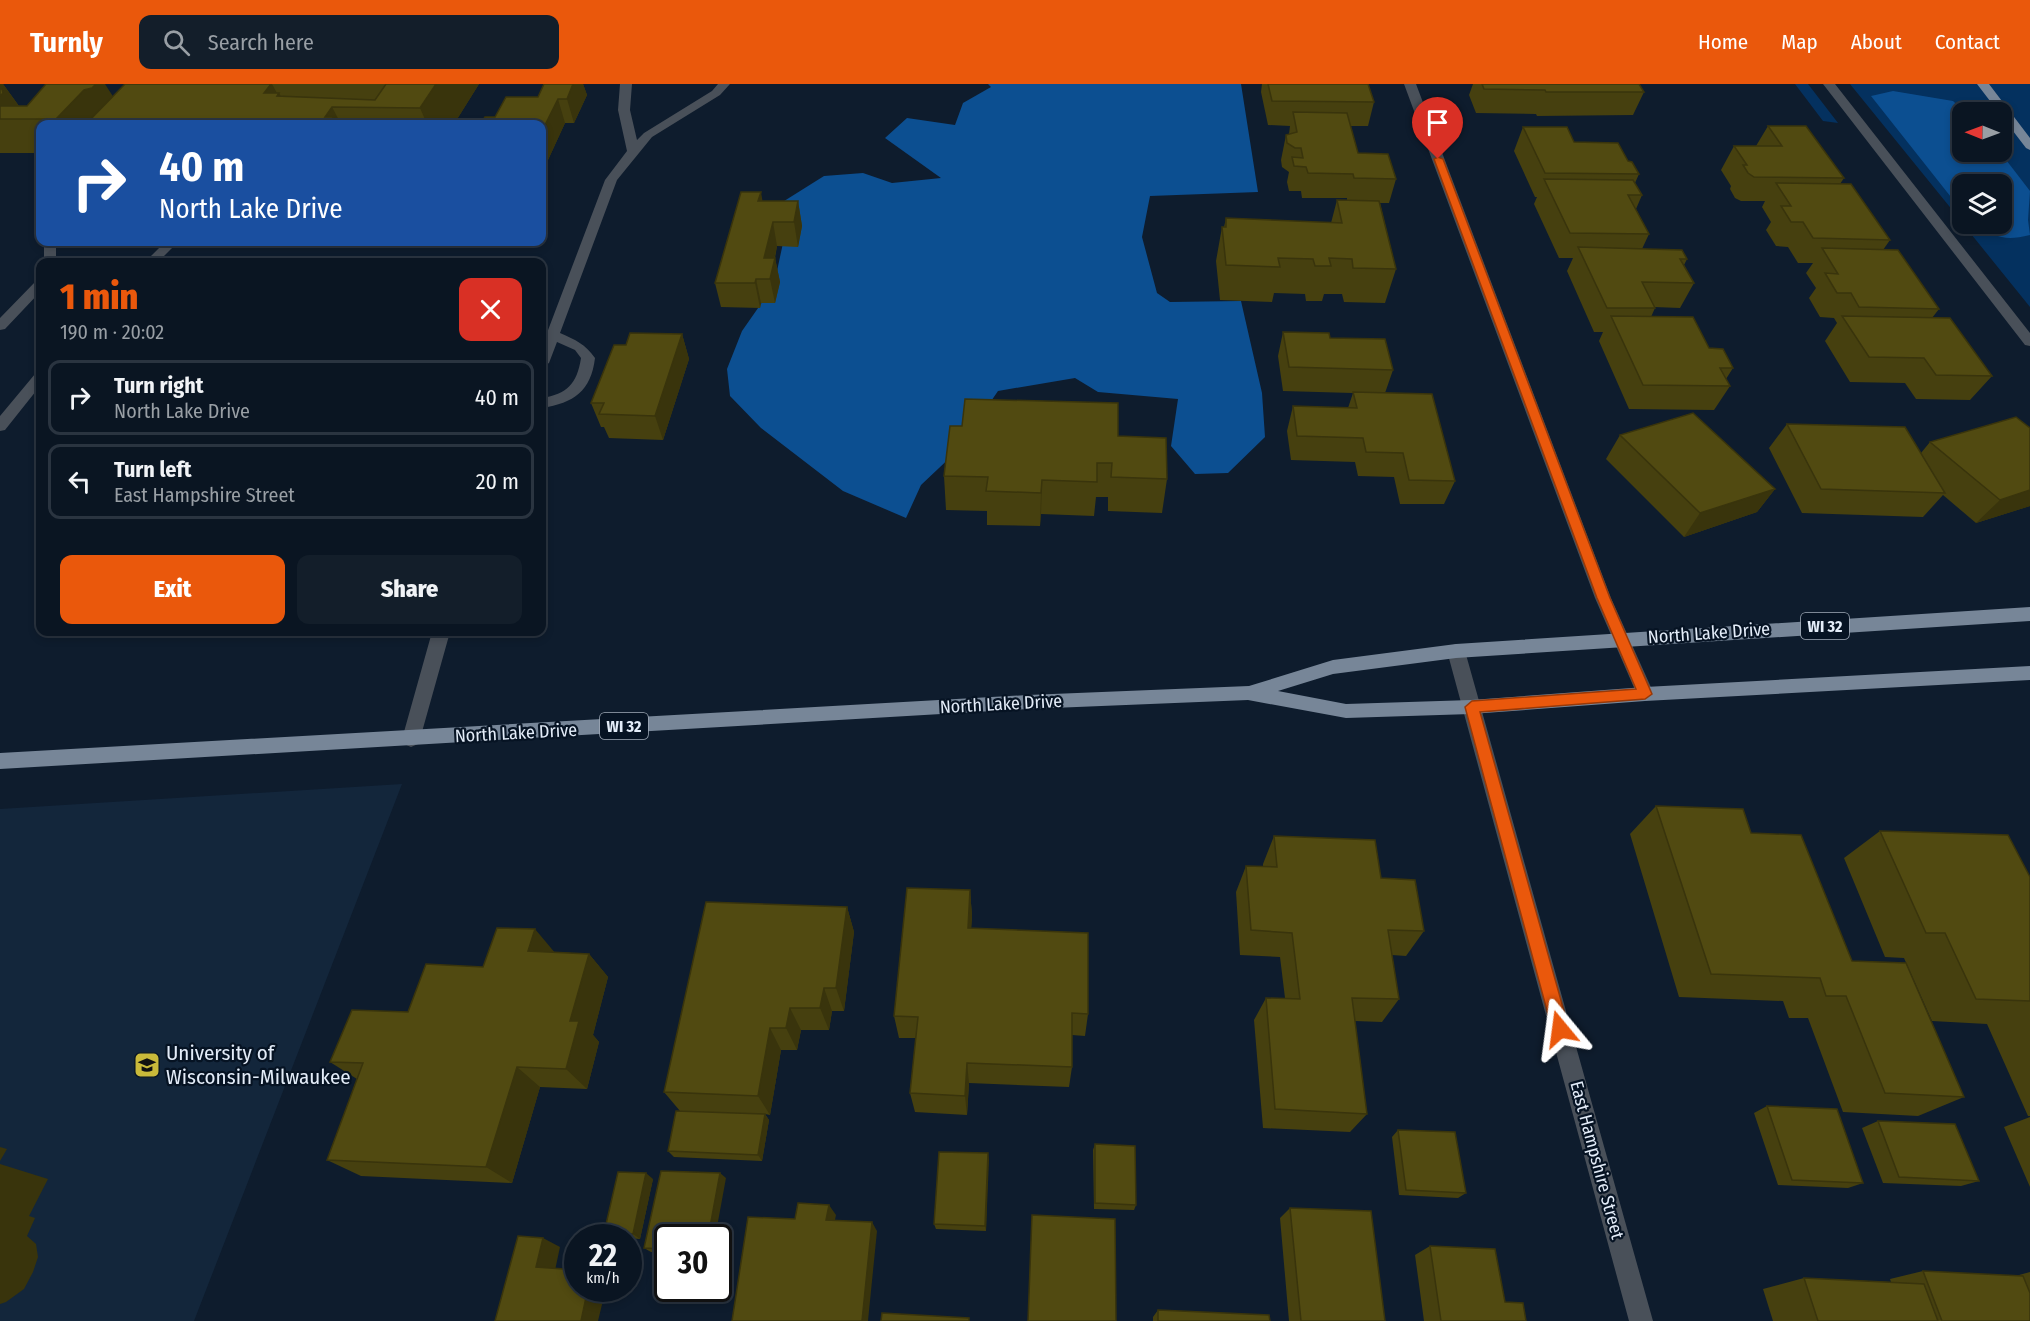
<!DOCTYPE html>
<meta charset="utf-8">
<style>
:root{--surface:#0a1522;--page:#131e2a;--text:#f1f3f6;--muted:#999fa5;--line:#2a3440;--accent:#ea580c}
body{margin:0;font-family:"Fira Sans Condensed",sans-serif;background:var(--page);color:var(--text);height:100vh;display:flex;flex-direction:column;font-size:22px;white-space:nowrap}
*{box-sizing:border-box;margin:0}
p{font-size:20px;color:var(--muted)}
.icon{flex:none;width:33px;height:33px;fill:none;stroke:currentColor;stroke-width:2;stroke-linecap:round;stroke-linejoin:round}
.map{position:relative;flex:1;overflow:hidden}
.drawer{position:absolute;left:36px;top:174px;width:510px;height:378px;display:flex;flex-direction:column;background:var(--surface);border-radius:12px;box-shadow:0 3px 9px #0003,0 0 0 2px var(--line)}
.drawer>*{flex:none}
.banner{position:absolute;left:36px;top:36px;width:510px;height:126px;border-radius:12px;box-shadow:0 3px 9px #0003,0 0 0 2px var(--line);background:#1a4fa0;color:#fff;overflow:hidden}
.needle{width:39px;rotate:271deg}
.tools{position:absolute;left:1952px;top:18px;display:grid;gap:12px}
.tools a{display:grid;place-items:center;width:60px;height:60px;border-radius:12px;background:var(--surface);box-shadow:0 3px 9px #0003,0 0 0 2px var(--line);font-size:30px}
.speed{position:absolute;left:564px;top:1140px;display:flex;gap:12px;font-size:30px;font-weight:700;text-align:center}
.speed>*{display:grid;place-content:center;width:78px;height:78px;border-radius:50%;background:var(--surface);box-shadow:0 3px 9px #0003,0 0 0 2px var(--line);line-height:1}
.speed small{font-size:15px;font-weight:400}
.speed .limit{border:3px solid #111;border-radius:9px;background:#fff;color:#111}
.pin{position:absolute;display:grid;place-items:center;width:51px;height:51px;color:#fff;margin:-62px -26px;border-radius:50% 50% 50% 0;rotate:-45deg;box-shadow:0 0 6px #0007}
.pin .icon{rotate:45deg}
.me{position:absolute;width:66px;margin:-33px;rotate:344deg;stroke-linejoin:round;filter:drop-shadow(0 0 4px #0008)}
.turn{display:flex;align-items:center;gap:21px;height:126px;padding:0 24px;font-size:27px}
.turn .icon{width:78px;height:78px;stroke-width:2.5}
.turn b{display:block;font-size:42px;line-height:51px}
.round{display:grid;place-items:center;flex:none;width:63px;height:63px;border-radius:12px;background:var(--page)}
.headline{display:flex;align-items:center;justify-content:space-between;height:102px;padding:0 24px}
h1{font-size:36px;font-weight:800;line-height:45px;color:var(--accent)}
.action{display:flex;gap:12px;margin-top:auto;padding:12px 24px}
.action a{flex:1;height:69px;border-radius:12px;background:var(--accent);color:#fff;font-size:24px;font-weight:800;line-height:69px;text-align:center}
.action a+a{background:var(--page);color:var(--text)}
ul{padding:0;list-style:none}
li{display:flex;align-items:center;gap:18px;height:75px;margin:0 12px 9px;padding:0 12px;border:3px solid var(--line);border-radius:12px}
li div{flex:1}
li b{display:block;font-size:22px}
li em{font-style:normal}
header{display:flex;align-items:center;gap:36px;box-sizing:border-box;height:84px;padding:0 30px;background:var(--accent);color:#fff}
header strong{font-size:28px}
nav{display:flex;gap:33px;margin-inline-start:auto;font-size:21px}
.search{width:420px;height:54px;background:var(--page);display:flex;align-items:center;gap:15px;box-sizing:border-box;padding:0 21px;border-radius:12px;color:var(--muted);font-size:22px}
.map>svg:first-child{display:block}
.built{fill:#13263b}
.green{fill:#04315f;fill-rule:evenodd}
.forest{fill:#0c4f91}
.lines{fill:none;stroke-linecap:round;stroke-linejoin:round}
.minor{fill:#495059;fill-rule:evenodd}
.major{fill:#778698;fill-rule:evenodd}
.wall{fill:#46400f}
.shaded-wall{fill:#39340c}
.building{fill:#514a11;stroke:#39340c;stroke-width:1.5}
.route{fill:#ea580c;stroke:#983908;stroke-width:1.5}
.labels{text-anchor:middle;stroke-width:4.5;stroke-linejoin:round;paint-order:stroke}
.shield{fill:#061323;stroke:#a1abb8;stroke-width:1.5}
.shield-label{font-size:16px;font-weight:bold;fill:#e3ecf8}
.street-label{font-size:18px;fill:#e3ecf8;stroke:#061323}
.near-poi-label{font-size:21px;fill:#e3ecf8;stroke:#061323;text-anchor:start}
</style>
<header>
<strong>Turnly</strong>
<div class="search"><svg class="icon" aria-label="search" viewBox="0 0 24 24"><circle cx="10" cy="10" r="6"/><path d="M15 15l6 6"/></svg>Search here</div>
<nav><a>Home</a><a>Map</a><a>About</a><a>Contact</a></nav>
</header>
<div class="map">
<svg width="2030" height="1237" viewBox="0 0 2030 1237">
<rect width="100%" height="100%" fill="#0e1c2d"/>
<!-- built -->
<path class="built" d="M402 700 194 1237H0V725Z"/>
<!-- green -->
<path class="green" d="M1795 0H1808L1838 39 1823 37Z
M1850 0H2030V223L1963 140H2001V100H1962V138ZM1962 28H2001V68H1962Z"/>
<!-- forest -->
<path class="forest" d="M988 0H1241L1258 108 1150 112 1142 153 1157 209 1170 218 1241 217 1262 309 1265 353 1228 389 1195 390 1171 362 1178 315 1098 308 1075 294 998 307 957 367 921 401 906 434 843 407 761 344 730 312 727 285 742 247 774 201 783 159 773 124 824 92 863 89 892 99 941 94 885 54 907 34 955 41 963 19 991 3Z
M1893 7 1953 17 1965 28H1962V68H2000L2030 107 2028 136 2030 151C2005 157 1997 154 1976 140H2001V100H1962V127L1871 12Z"/>
<g class="lines">
<!-- minor -->
<path class="minor" d="M620 0H632L630 26 637 56 644 49 712 7 718 0H730L720 11 652 53 617 96 560 249C576 256 585 260 595 274 591 307 574 319 542 324V314C567 310 577 300 581 274L575 266 557 258 549 279 542 283V262L605 96 627 67 618 26Z
M1404 0H1416L1611 514 1654 610 1651 615 1645 617 1639 615 1595 514Z
M1823 0H1835L2030 249V262L2025 261Z
M44 158H56V173L59 178 44 177Z
M165 158H178L158 178H145Z
M40 197V208L5 245 0 246V234L35 198Z
M40 288V302L5 346 0 347V332L35 290Z
M432 548H450L420 655 418 660 411 663 404 660 402 655Z
M1456 560 1462 562 1465 567 1653 1237H1629L1447 567 1450 562Z"/>
<!-- major -->
<path class="major" d="M1977 0H1989L2030 54V66L2026 64Z
M2030 523V537L1456 574 1333 590 1278 607 1346 620 1471 616 1645 603 2030 582V596L1645 617 1471 630 1346 634 1248 616 1028 625 0 685V669L1028 611 1249 602 1333 576 1456 560Z"/>
</g>
<!-- wall -->
<path class="wall" d="M0 0H3L19 22H27L113 12 125 0H479L454 40H40V69H0Z
M544 0H583L587 11 574 39H565L542 89V40L481 39 538 13Z
M1262 0H1368L1374 18 1368 42H1350L1358 69 1396 95 1389 119H1380L1396 185 1385 219 1344 218 1342 210H1324L1322 217H1306L1305 210 1274 209 1272 218 1220 216 1216 177 1222 143H1224L1226 134 1331 139 1337 116H1347V114H1302L1301 107H1289L1287 98 1289 88 1282 83 1281 76 1286 51 1289 50 1290 42 1268 41 1261 8Z
M1473 0H1639L1644 8 1633 31 1537 32 1536 30 1476 29 1469 11Z
M1768 42 1844 94 1840 100 1890 156 1883 166 1939 225 1932 234 1992 292 1970 316 1916 315 1905 299 1850 298 1825 257 1837 239 1834 234 1820 233 1809 214 1816 204 1806 189 1813 179H1798L1788 163 1776 162 1766 146 1771 138 1762 123 1765 117H1741L1735 114 1730 105 1731 102 1721 86 1734 62H1756Z
M1523 43 1574 58 1628 77 1639 90 1635 99 1642 111 1636 125 1649 150 1642 165 1687 175 1684 181 1694 199 1680 224 1654 223 1655 224 1651 233 1709 264 1733 284 1726 295 1730 302 1714 326 1629 325 1599 257 1603 248H1594L1567 187 1573 174H1559L1534 120 1537 113H1535L1514 67Z
M762 117H798L802 142 798 163 777 162 775 174 780 198 775 219H761L760 224 721 223 715 199Z
M1283 248 1330 254 1393 286 1385 309 1455 397 1444 420H1400L1394 393 1358 392 1355 378 1291 376 1287 347 1293 322 1348 324 1353 309 1283 307 1278 272Z
M682 250 689 275 663 356 609 354 604 343H601L591 319 626 261Z
M1787 340 1921 369 1930 358 2030 344V422L1976 439 1943 411 1923 433 1802 429 1769 364Z
M1620 351 1775 405 1757 428 1684 453 1606 375Z
M1118 352 1167 395 1162 429 1108 427V413H1096L1094 432 1041 430 1040 442 987 441V427L946 426 944 392Z
M1656 722 1751 749 1852 877 1964 1013 1918 1032 1843 1028 1808 934H1789L1783 917 1679 913 1630 750Z
M1880 747 2030 793V1032H2028L1987 940 1932 937 1904 874 1885 873 1844 774Z
M1274 752 1381 794 1424 847 1406 872 1392 871 1399 915 1382 938 1355 937 1367 1030 1350 1048 1263 1044 1254 936 1266 914H1285L1280 873 1240 871 1236 808 1246 782 1263 783V780Z
M970 806 972 832 971 844 1088 930 1085 952 1072 951V983L1069 1003 969 999 967 1031 915 1028 910 1009 916 954H899L894 932Z
M847 823 854 848 844 927H832L829 946H801L797 966H781L770 1031 765 1030 769 1036 762 1077 674 1073 668 1067 680 1027 664 1008Z
M555 868 589 870 608 893 593 951 599 958 587 1005 540 1003 512 1099 361 1092 327 1076 357 995 330 978 408 928 483 883Z
M1767 1022 1863 1099 1848 1104 1778 1101 1754 1029Z
M2030 1033V1103L2004 1043Z
M1878 1037 1979 1097 1961 1102 1883 1099 1862 1044Z
M1398 1046 1466 1109 1458 1114 1399 1111 1392 1053Z
M1095 1060 1136 1121 1134 1126 1094 1125 1093 1066Z
M988 1069 986 1147 936 1145 934 1140Z
M726 1094 668 1154V1169L651 1168 644 1164Z
M653 1095 640 1155 612 1153 604 1149Z
M1290 1124 1385 1237H1289L1280 1134Z
M1430 1162 1505 1218 1526 1237H1424L1415 1171Z
M1923 1187 2019 1192V1191L2030 1188V1237H1773L1763 1205 1804 1194 1891 1198 1890 1195Z
M1158 1226 1270 1237H1153V1233Z"/>
<!-- shaded-wall -->
<path class="shaded-wall" d="M0 0H3L26 32 0 34Z
M92 0H105L123 28 106 40H59L56 35 84 6Z
M241 0H272L278 11 279 9 296 40Z
M436 0H479L454 40H427L420 24Z
M573 0H583L587 11 574 39 567 15Z
M558 15 565 39 542 89V47Z
M332 23 341 40H328L325 33Z
M141 35 144 40H136Z
M761 108 765 132 758 117Z
M798 117 802 142 798 163 794 138Z
M773 138 777 162 770 195 764 174Z
M775 174 780 198 775 219 770 195Z
M756 195 761 219 760 224 755 199Z
M682 250 689 275 663 356 655 332Z
M1042 396 1041 430 1040 442 1041 409Z
M1775 405 1757 428 1684 453 1700 429Z
M2030 406V422L1976 439 2000 416Z
M970 806 972 832 970 869 968 844Z
M847 823 854 848 844 927 836 904Z
M535 845 556 870 528 867Z
M589 870 608 893 593 951 599 958 587 1005 566 985 570 937Z
M824 904 832 927 829 946 820 924Z
M790 924 801 946 797 966 786 944Z
M770 944 781 966 770 1031 758 1012Z
M967 979 969 999 967 1031 965 1012Z
M517 983 540 1003 512 1099 486 1083Z
M765 1030 769 1036 762 1077 758 1071Z
M0 1063 7 1065 0 1077Z
M988 1069 989 1076 986 1147 985 1142Z
M0 1080 48 1095 29 1132 35 1134 27 1152 36 1160 38 1173 33 1188 24 1205 6 1218 0 1220Z
M646 1089 653 1095 640 1155 633 1150Z
M720 1089 726 1094 715 1154H708Z
M829 1121 836 1131 833 1145 826 1136Z
M872 1138 877 1147 868 1237H862Z
M543 1154 560 1163 554 1191 536 1183Z
M588 1204H606L598 1237H581Z"/>
<!-- building -->
<path class="building" d="M46 0H96L92 4 84 6 56 35H0V22H27Z
M125 0H271L264 9H279L277 12 375 16 386 0H436L420 24 332 23 325 33H334L328 40H170L175 36 141 35 136 40H86Z
M544 0H573L567 15H558L542 47V40H475V39H481L485 33H495L506 13H538Z
M1268 0H1368L1374 18 1272 17Z
M1482 0H1639L1644 8H1546L1545 6 1484 5Z
M0 5H2L3 9 0 12Z
M1293 28 1347 29 1358 69 1388 70 1396 95 1354 94 1353 90 1308 89 1306 83 1294 82 1292 73 1303 74 1301 64H1295L1287 59 1286 51 1297 48Z
M1768 42H1806L1844 94 1754 93 1748 89 1743 81H1747L1734 62H1782Z
M1523 43H1567L1574 58 1618 59 1628 77 1632 78 1639 90 1545 89Z
M1544 95 1633 96 1642 111H1628L1649 150 1570 149Z
M1776 99 1851 100 1890 156 1813 154 1803 138H1791L1781 122H1791Z
M741 108H761L758 117H798L794 138H773L764 174H775L770 195H756L755 199H715Z
M1337 116 1379 117 1396 185 1353 184 1352 175 1329 174 1331 182H1315L1313 175 1278 174 1280 183 1226 181 1222 143H1226V134L1342 139Z
M1578 163 1682 166 1687 175H1680L1694 199 1642 198 1655 224H1607Z
M1822 164 1898 166 1939 225 1859 223 1851 209H1837L1825 189 1838 190Z
M1611 232 1693 233 1709 264 1723 265 1733 284H1720L1730 302 1643 301Z
M1842 232 1950 234 1992 292 1936 291 1924 274 1869 273Z
M1283 248 1329 249 1330 254 1385 255 1393 286 1289 283Z
M630 249 682 250 655 332 599 330 604 319H591L614 261H626Z
M1353 308 1432 310 1455 397 1409 396 1403 369 1366 368 1363 354 1297 352 1293 322 1357 324Z
M965 315 1118 319V352L1166 354 1167 395 1111 393 1112 379H1097V398L1042 396 1041 409 986 407 988 393 944 392 950 342H962Z
M1693 329 1775 405 1700 429 1620 351Z
M2016 333 2030 344V406L2000 416 1930 358Z
M1787 340 1905 343 1945 409 1821 405Z
M1656 722 1743 725 1751 749 1801 751 1852 877 1906 879 1964 1013 1885 1009 1846 912H1826L1820 894 1711 890Z
M1880 747 2008 751 2030 793V917L1976 915 1945 849H1926Z
M1274 752 1375 756 1381 794 1415 796 1424 847 1388 846 1399 915 1352 914 1367 1030 1275 1025 1266 914 1300 915 1292 849 1251 846 1246 782 1277 783Z
M907 804 970 806 968 844 1088 849V930L1072 929V983L967 979 965 1012 910 1009 918 933 894 932Z
M706 818 847 823 836 904H824L820 924H790L786 944H770L758 1012 664 1008Z
M497 844 535 845 528 867 589 870 570 937H579L566 985 517 983 486 1083 327 1076 363 979 330 978 352 926 408 928 426 880 483 883Z
M1767 1022 1837 1025 1863 1099 1792 1096Z
M676 1027 765 1030 758 1071 668 1067Z
M1878 1037 1955 1040 1979 1097 1899 1093Z
M1398 1046 1455 1048 1466 1109 1406 1106Z
M1095 1060 1135 1062 1136 1121 1095 1119Z
M939 1068 988 1069 985 1142 934 1140Z
M661 1087 720 1089 708 1154H668V1165L644 1164Z
M618 1088 646 1089 633 1150 604 1149Z
M798 1119 829 1121 826 1136 872 1138 862 1237H732L748 1133 795 1135Z
M1290 1124 1371 1127 1385 1237H1301Z
M1032 1131 1115 1135 1116 1237H1028Z
M518 1152 543 1154 536 1183 578 1186V1204H588L581 1237H495Z
M1430 1162 1495 1165 1505 1218 1523 1219 1526 1237H1441Z
M1923 1187 2023 1192 2030 1209V1237H1942Z
M1804 1194 1924 1200 1938 1237H1818Z
M1158 1226 1269 1231 1270 1237H1158Z
M882 1229 969 1234V1237H881Z"/>
<!-- route -->
<path class="route" d="M1438 73 1443 75 1610 514 1652 610 1645 615 1480 628 1569 945 1566 950 1560 953 1555 950 1552 945 1465 623 1472 617 1636 605 1597 514 1434 75Z"/>
<!-- icons -->
<defs>
<g id="university-square" transform="scale(1.35)"><rect x="-9" y="-9" width="18" height="18" rx="4" fill="#caba3a" stroke="#061323"/><path d="M0-5L7-2L0 1L-7-2ZM-4 1L0 2.5L4 1V4Q0 6-4 4Z" fill="#111"/></g>
</defs>
<g fill-rule="evenodd">
<use href="#university-square" x="147" y="981"/>
</g>
<g class="labels">
<!-- shield labels -->
<g class="shield">
<rect x="1801" y="529" width="48" height="26" rx="4.5"/>
<rect x="600" y="629" width="48" height="26" rx="4.5"/>
</g>
<g class="shield-label">
<text x="1825" y="548">WI 32</text>
<text x="624" y="648">WI 32</text>
</g>
<!-- street labels -->
<g class="street-label">
<text transform="translate(1709 549) rotate(-4)" y="6">North Lake Drive</text>
<text transform="translate(1001 620) rotate(-3)" y="6">North Lake Drive</text>
<text transform="translate(516 649) rotate(-3)" y="6">North Lake Drive</text>
<text transform="translate(1597 1076) rotate(75)" y="6">East Hampshire Street</text>
</g>
<!-- near-poi labels -->
<g class="near-poi-label">
<text x="166" y="976">University of<tspan x="166" dy="24">Wisconsin-Milwaukee</tspan></text>
</g>
</g>
</svg>
<div class="tools">
<a><svg class="needle" viewBox="-14 -14 28 28"><path d="M0-13l5 13h-10z" fill="#e53935"/><path d="M0 13l5-13h-10z" fill="#999fa5"/></svg></a>
<a><svg class="icon" aria-label="layers" viewBox="0 0 24 24"><path d="M12 4l9 5-9 5-9-5zM3 14l9 5 9-5"/></svg></a>
</div>
<div class="speed"><div>22<small>km/h</small></div><div class="limit">30</div></div>
<div class="pin" style="left:1438px;top:75px;background:#d93025"><svg class="icon" aria-label="arrive" viewBox="0 0 24 24"><path d="M6 21V4h12l-3 4 3 4H6"/></svg></div>
<svg class="me" style="left:1560px;top:945px" viewBox="-20 -20 40 40"><path d="M0-17L14 15 0 8-14 15z" fill="#ea580c" stroke="#fff" stroke-width="4"/></svg>
<div class="banner">
<div class="turn"><svg class="icon" aria-label="right" viewBox="0 0 24 24"><path d="M7 20v-9h11M14 6l5 5-5 5"/></svg><div><b>40 m</b>North Lake Drive</div></div>
</div>
<section class="drawer">
<div class="headline"><div><h1>1 min</h1><p>190 m · 20:02</p></div><a class="round" style="background:#d93025;color:#fff"><svg class="icon" aria-label="close" viewBox="0 0 24 24"><path d="M6 6l12 12M18 6L6 18"/></svg></a></div>
<ul>
<li><svg class="icon" aria-label="right" viewBox="0 0 24 24"><path d="M7 20v-9h11M14 6l5 5-5 5"/></svg><div><b>Turn right</b><p>North Lake Drive</p></div><em>40 m</em></li>
<li><svg class="icon" aria-label="left" viewBox="0 0 24 24"><path d="M17 20v-9H6M10 6l-5 5 5 5"/></svg><div><b>Turn left</b><p>East Hampshire Street</p></div><em>20 m</em></li>
</ul>
<div class="action"><a>Exit</a><a>Share</a></div>
</section>
</div>
